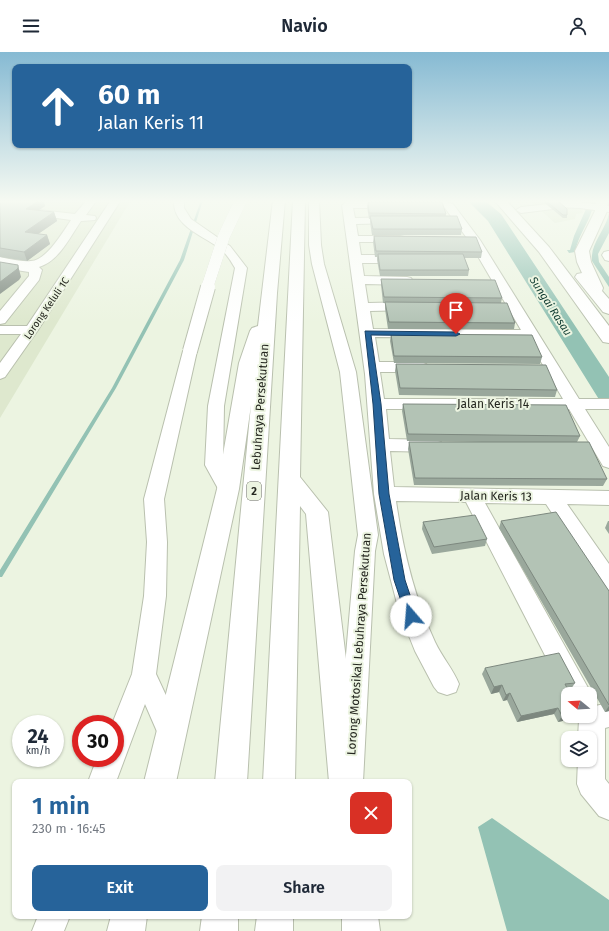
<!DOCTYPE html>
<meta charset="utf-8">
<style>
:root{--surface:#fff;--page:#f2f2f3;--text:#1f2937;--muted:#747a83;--accent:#26639a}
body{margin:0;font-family:"Fira Sans",sans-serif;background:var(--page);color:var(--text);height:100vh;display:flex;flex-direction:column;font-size:15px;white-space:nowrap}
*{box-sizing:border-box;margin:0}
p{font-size:13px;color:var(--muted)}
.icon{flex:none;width:22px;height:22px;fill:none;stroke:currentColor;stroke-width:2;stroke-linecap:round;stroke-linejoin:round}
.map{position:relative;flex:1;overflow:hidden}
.drawer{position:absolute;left:12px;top:727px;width:400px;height:140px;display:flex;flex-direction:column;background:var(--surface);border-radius:8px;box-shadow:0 1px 3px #0004}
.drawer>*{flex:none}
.guide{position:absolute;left:12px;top:12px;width:400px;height:84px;border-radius:8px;box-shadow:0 1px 3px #0004;background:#26639a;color:#fff;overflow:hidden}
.needle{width:26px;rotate:288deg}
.tools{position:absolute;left:561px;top:635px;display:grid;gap:8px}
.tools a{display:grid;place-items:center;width:36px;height:36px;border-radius:8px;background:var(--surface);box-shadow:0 1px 3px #0004;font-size:20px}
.speed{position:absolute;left:12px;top:663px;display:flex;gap:8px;font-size:20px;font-weight:700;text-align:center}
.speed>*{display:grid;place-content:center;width:52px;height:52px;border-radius:50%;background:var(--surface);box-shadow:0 1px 3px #0004;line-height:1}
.speed small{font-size:10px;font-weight:400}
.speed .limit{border:6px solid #d22;background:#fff;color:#111}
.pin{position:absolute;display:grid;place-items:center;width:34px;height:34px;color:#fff;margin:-41px -17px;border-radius:50% 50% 50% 0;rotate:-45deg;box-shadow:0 0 4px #0007}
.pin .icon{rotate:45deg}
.me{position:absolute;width:44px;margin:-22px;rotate:342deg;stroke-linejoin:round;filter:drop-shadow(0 0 3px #0008)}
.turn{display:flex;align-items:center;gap:14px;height:84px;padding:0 20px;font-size:18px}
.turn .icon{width:52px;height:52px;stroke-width:2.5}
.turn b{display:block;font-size:28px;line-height:34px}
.round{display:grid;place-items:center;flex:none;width:42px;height:42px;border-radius:8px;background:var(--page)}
.overview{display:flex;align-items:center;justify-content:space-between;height:68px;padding:0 20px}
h1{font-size:24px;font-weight:600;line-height:30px;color:var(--accent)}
.action{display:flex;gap:8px;margin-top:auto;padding:8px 20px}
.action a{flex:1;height:46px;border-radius:8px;background:var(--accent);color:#fff;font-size:16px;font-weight:600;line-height:46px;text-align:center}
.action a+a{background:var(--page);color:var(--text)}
header{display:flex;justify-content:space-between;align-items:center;height:52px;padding:0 20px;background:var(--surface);font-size:18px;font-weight:600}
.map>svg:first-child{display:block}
.built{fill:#dee8ce}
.green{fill:#e6cfb0}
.water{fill:#93c2b4}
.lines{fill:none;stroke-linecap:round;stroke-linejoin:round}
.stream{fill:#93c2b4;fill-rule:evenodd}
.river{fill:#93c2b4;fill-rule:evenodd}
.minor-casing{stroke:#b9c0ae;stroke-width:2}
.major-casing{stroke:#b9c0ae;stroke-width:2}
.highway-casing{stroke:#b9c0ae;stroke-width:2}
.minor{fill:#fff;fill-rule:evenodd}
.major{fill:#fff;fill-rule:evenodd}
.highway{fill:#fff;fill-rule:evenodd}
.minor-bridge-far1-casing{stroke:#b9c0ae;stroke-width:12;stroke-linecap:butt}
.minor-bridge-casing{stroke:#b9c0ae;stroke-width:16;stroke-linecap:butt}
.minor-bridge-far1{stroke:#fff;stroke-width:12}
.minor-bridge{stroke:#fff;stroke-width:14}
.wall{fill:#9aa89c}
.shaded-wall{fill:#7d887f}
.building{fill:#b3c3b5;stroke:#7d887f}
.route{fill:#26639a;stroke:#194064}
.labels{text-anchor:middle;stroke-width:4;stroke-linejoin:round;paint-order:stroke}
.far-street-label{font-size:10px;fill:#24261f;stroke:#ecf4e1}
.far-water-label{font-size:11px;font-style:italic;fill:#0c382e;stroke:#ecf4e1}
.shield{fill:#ecf4e1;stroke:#606459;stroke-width:1}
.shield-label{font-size:11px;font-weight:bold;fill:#24261f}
.street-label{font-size:12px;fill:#24261f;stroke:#ecf4e1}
</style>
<header><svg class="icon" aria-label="menu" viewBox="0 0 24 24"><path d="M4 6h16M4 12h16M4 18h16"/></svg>Navio<svg class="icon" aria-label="person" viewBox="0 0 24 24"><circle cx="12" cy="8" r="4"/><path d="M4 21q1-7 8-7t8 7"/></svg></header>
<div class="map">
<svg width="609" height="879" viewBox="0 0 609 879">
<rect width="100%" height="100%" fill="#ecf4e1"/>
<!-- built -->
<path class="built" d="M0 148H131L0 366Z
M529 148H578L583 161 576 162 575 167 555 171Z"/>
<!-- green -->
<path class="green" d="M329 148H457L459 149 329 150Z"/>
<!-- water -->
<path class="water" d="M586 157 592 158C587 174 579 182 575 200L569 201 567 198H570L574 184Z
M609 161V181L598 202 599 210 609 225V235L592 209C590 191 606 178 609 161Z
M492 766 609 848V879H507L478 775Z"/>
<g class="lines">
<!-- stream -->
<path class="stream" d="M201 148H203L184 208 116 336 2 525H0V518L112 336 180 208Z"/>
<!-- river -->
<path class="river" d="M467 148H484L501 162 609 325V352L600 349 488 169Z"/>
<!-- minor casing -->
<g class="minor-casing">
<path id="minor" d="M87 148H97L86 163 95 164 96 166 95 168 81 169C70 185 59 209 39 215L42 218 39 228 5 271 0 272V259L29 224V220L16 218 14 215 0 213V205C10 207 21 210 31 209 46 209 63 180 71 168L35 163 34 161 35 159 39 158 75 162Z
M111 148H121L38 278 5 325 0 327V311L21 282H0V274H27Z
M174 148H184V156L191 167 230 194 247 216 224 354 223 413 237 437 235 442 228 444 221 442 205 413 208 354 235 216C231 209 227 203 222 198 205 184 172 175 174 148Z
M309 148H319L321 193 324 212 356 320 378 483 375 499 363 730H335L355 499 358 483 340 320 312 212 309 193Z
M347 150H446L453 152 480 188 579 347H609V357H585L609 395V416L603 414 569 357H386L389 387 435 388 441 390 444 394 441 398 435 400 390 399 394 435 609 439V453L567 452 609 512V538L601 535 546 452 485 451 587 634 591 642 590 643V642H568V648L466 450 396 449C403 498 414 545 435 590 442 605 453 617 459 632L456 640 447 643 438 640 434 635 415 599 399 559 384 502 374 442 365 322 342 153ZM353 156H445L469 189 521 278 373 277 370 259 411 258 416 257 418 254 416 251 411 250 368 251 365 232 407 233 411 232 413 229 411 226 407 225 364 224 362 211H402L406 210 408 207 406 204 402 203H361L359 190H400L404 189 406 187 404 185 400 184H358L356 172 396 171 401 168 396 165 355 166ZM375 285 527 286 563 347H384L380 320H421L426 318 429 315 426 312 421 310H379Z
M560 150H580L609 154V160L580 156 556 155 555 153 556 151Z
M549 152 553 153 554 155 553 157 521 161 516 158 521 155Z
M608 199H609V209L605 208 602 203 604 200Z
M190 295 195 296 197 299 164 447 167 490 166 544 156 622 184 682 180 691 171 695 162 691 145 652 116 730H88L97 706H115V672H112L132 622 144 544 147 490 144 447 183 299 185 296Z
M609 651V675L605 676V727L609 732V768L599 764 581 742 577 732 578 708H590V686H578L579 668 577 664H590V652L595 654Z
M38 864H70L64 879H32Z"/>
</g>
<!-- major casing -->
<g class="major-casing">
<path id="major" d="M494 148H506L549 195 609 274V291L603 290 539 200Z
M596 148H608L607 159 589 199 591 210 603 236 602 239 609 247V262L603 260 575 225 577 222 582 221 577 210 575 199 595 159Z"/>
</g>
<!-- highway casing -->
<g class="highway-casing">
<path id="highway" d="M273 148H285L277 241 247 730H215L251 353 239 437 176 730H144L217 437 239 311 250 279 252 276 258 274Z
M293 148H305L300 425 328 460 361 730H329L306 462 300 454 295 730H263Z
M111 864H147L145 879H107Z
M202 864H238V879H200Z
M257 864H293V879H255Z
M342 864H378L380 879H342Z"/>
</g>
<!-- minor -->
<use href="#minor" class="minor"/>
<!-- major -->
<use href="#major" class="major"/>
<!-- highway -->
<use href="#highway" class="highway"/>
<!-- minor-bridge-far1 casing -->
<g class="minor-bridge-far1-casing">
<path id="minor-bridge-far1" d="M207 236 224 184 241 148"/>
</g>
<!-- minor-bridge casing -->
<g class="minor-bridge-casing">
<path id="minor-bridge" d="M190 299 208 235"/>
</g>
<!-- minor-bridge-far1 -->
<use href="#minor-bridge-far1" class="minor-bridge-far1"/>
<!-- minor-bridge -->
<use href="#minor-bridge" class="minor-bridge"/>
</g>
<!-- wall -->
<path class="wall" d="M0 148 44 150 45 154 38 159 54 160 57 169 38 182 47 183 50 192 27 209 0 205Z
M541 148H557L567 163V166H563Z
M368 150 446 162V164L462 177 461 183H372L370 170V167H369L367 155Z
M374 184 482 200 481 206H464L469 218 468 224H380L377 208V205H375L373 190Z
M381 227 502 246 501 251 515 271 514 277H388L385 257V251H383L381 233Z
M391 282 542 305 540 312 394 311 390 289Z
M396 312 557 338 555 345 399 343 395 319Z
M403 352 580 384 577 390 607 427 603 434 414 433 408 397 409 390H482L407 389 402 359Z
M501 469 609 539V659L605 660 499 476Z
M608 469H609V482L605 476Z
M423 470 487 487 485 494 432 502 422 477Z
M485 616 575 631 571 637 568 638V664H577L576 666 558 670 554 662 517 670 507 648 503 649 499 640 491 642 482 622Z"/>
<!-- shaded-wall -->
<path class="shaded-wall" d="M38 148H49L44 150 45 154 28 165 26 157Z
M54 160 57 169 28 189 25 180Z
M47 183 50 192 27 209 24 200Z
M18 213 21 225 19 228 0 242V230Z
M502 633 499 640 491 642 494 635Z
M510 641 507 648 503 649 506 643Z
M609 654V659L605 660Z
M558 656 554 662 517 670 521 664Z
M568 663V664H577L576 666 558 670 562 664Z"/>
<!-- building -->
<path class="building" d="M0 148H40L26 157 54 160 25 180 47 183 24 200 0 196Z
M545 148H557L567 157V163H563Z
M368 150H442L446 162 369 161Z
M370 164H457L462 177H373Z
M374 184 476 185 482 200 376 199Z
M378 202H463L469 218H380Z
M0 210 18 213V216L16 218 0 230Z
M381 227 495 228 502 246 384 245Z
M385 250 507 251 515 271 389 270Z
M391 282 532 283 542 305 394 304Z
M396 312 546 313 557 338 400 336Z
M403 352 566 353 580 384 408 382Z
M409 390H589L607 427 415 426Z
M556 460 609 539V653L501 469Z
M475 463 487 487 434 495 423 470Z
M559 601 575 631 565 632 570 642H568V663L562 664 558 656 521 664 510 641 506 643 502 633 494 635 485 616Z"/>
<!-- sky -->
<linearGradient id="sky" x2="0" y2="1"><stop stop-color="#86bad3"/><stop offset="0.55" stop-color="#f6faf2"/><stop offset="1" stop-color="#f6faf2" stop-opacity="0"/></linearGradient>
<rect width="609" height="271" fill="url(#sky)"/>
<!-- route -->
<path class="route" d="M365 279 456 280 460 282 456 284 371 283 381 352 389 442 405 528 417 564 415 567 411 569 407 567 394 528 379 442 373 352Z"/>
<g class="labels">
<!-- far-street labels -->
<g class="far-street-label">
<text transform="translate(46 256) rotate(-56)" y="4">Lorong Keluli 1C</text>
</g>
<!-- far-water labels -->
<g class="far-water-label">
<text transform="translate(551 254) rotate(57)" y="4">Sungai Rasau</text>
</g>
<!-- shield labels -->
<rect class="shield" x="247" y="430" width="14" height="18" rx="3"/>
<g class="shield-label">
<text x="254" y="443">2</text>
</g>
<!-- street labels -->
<g class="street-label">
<text x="493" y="356">Jalan Keris 14</text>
<text transform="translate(260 355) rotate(-86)" y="4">Lebuhraya Persekutuan</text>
<text transform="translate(496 444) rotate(1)" y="4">Jalan Keris 13</text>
<text transform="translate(359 592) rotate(-86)" y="4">Lorong Motosikal Lebuhraya Persekutuan</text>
</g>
</g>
</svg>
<div class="tools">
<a><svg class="needle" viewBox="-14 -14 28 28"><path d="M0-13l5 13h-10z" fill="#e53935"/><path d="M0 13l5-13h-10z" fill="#747a83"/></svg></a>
<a><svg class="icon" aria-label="layers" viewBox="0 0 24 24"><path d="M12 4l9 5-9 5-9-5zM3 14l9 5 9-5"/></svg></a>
</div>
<div class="speed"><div>24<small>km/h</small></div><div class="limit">30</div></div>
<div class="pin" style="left:456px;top:282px;background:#d93025"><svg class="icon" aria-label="arrive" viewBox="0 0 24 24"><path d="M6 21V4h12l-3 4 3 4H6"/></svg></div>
<svg class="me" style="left:411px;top:564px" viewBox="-20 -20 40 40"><circle r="19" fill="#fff"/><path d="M0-13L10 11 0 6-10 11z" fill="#26639a"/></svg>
<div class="guide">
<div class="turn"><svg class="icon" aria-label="ahead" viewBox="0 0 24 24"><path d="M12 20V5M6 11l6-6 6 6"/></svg><div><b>60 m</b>Jalan Keris 11</div></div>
</div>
<section class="drawer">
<div class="overview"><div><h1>1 min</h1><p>230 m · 16:45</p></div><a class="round" style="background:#d93025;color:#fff"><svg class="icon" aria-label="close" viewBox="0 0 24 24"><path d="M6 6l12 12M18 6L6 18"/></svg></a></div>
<div class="action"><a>Exit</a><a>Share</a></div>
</section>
</div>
